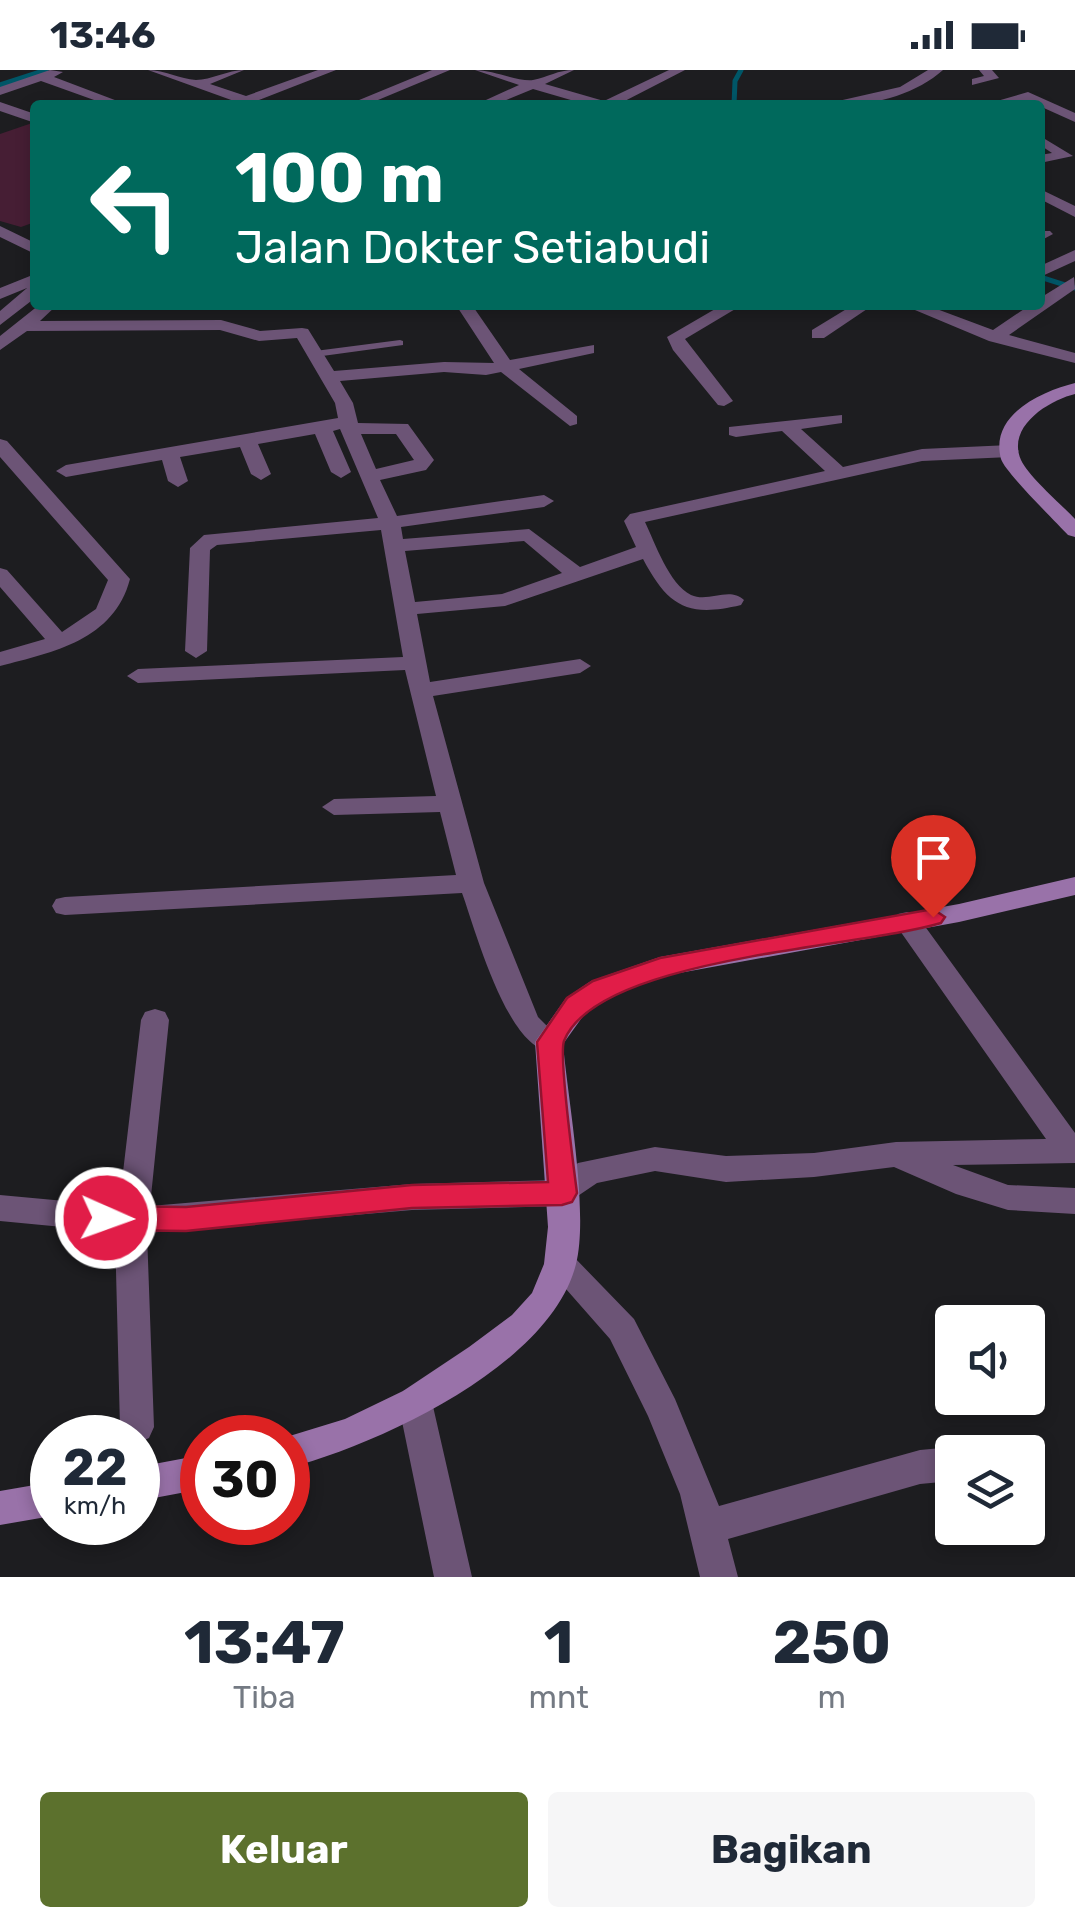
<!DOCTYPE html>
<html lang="id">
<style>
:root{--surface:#fff;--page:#f6f6f7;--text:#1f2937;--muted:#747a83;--accent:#5c712d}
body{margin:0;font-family:Rubik,sans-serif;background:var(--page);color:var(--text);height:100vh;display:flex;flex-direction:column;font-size:38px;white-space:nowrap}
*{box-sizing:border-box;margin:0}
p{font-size:32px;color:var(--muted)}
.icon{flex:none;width:55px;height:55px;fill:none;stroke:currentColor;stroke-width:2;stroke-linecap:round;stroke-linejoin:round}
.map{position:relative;height:1507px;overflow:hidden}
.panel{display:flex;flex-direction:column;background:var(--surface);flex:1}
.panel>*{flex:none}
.top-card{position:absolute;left:30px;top:30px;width:1015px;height:210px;border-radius:10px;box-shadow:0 5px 15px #0003;background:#00695c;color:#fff;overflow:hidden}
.controls{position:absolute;left:935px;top:1235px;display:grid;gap:20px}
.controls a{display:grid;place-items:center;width:110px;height:110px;border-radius:10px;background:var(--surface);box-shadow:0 5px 15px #0003;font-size:50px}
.speed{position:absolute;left:30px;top:1345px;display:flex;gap:20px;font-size:50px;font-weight:700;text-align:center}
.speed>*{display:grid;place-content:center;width:130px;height:130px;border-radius:50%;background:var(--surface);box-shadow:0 5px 15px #0003;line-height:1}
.speed small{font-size:25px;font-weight:400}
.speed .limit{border:15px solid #d22;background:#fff;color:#111}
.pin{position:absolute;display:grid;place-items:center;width:85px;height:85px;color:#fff;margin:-102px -42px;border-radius:50% 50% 50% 0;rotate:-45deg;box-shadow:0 0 10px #0007}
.pin .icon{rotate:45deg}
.me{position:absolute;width:110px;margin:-55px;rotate:92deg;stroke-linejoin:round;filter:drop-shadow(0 0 8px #0008)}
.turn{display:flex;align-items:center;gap:35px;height:210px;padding:0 40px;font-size:45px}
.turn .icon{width:130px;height:130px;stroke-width:2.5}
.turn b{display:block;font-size:70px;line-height:85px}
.eta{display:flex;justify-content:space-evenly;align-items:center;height:170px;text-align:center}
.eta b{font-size:60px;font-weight:700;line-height:70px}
.cta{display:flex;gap:20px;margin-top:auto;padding:20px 40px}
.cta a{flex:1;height:115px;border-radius:10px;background:var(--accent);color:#fff;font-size:40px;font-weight:700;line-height:115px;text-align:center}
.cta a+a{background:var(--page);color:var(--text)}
.status{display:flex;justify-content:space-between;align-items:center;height:70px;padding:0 50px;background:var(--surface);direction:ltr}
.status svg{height:28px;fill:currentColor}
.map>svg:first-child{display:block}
.green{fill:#461e34}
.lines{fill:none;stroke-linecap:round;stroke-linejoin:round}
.stream{stroke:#005667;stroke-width:5}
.service{fill:#6c5476;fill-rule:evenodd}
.minor{fill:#6c5476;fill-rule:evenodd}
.secondary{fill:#9972a9;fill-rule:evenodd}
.route{fill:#e11d48;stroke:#92132f;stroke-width:2.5}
</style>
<div class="status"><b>13:46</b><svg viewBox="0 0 49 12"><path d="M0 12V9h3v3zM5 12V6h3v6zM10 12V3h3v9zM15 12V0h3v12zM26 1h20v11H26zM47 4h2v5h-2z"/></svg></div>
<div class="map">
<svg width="1075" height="1507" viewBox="0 0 1075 1507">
<rect width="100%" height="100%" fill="#1d1d20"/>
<!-- green -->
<path class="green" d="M35 52V152L21 157 0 151V64Z"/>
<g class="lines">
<!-- stream -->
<path class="stream" d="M0 15 46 0
M734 35 735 11 741 0
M1040 207 1075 218"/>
<!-- service -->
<path class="service" d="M400 270 403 271V275L315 287 310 284 315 281Z"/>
<!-- minor -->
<path class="minor" d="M50 0 63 2 54 7 128 35H108L41 11 0 25V17Z
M148 0C165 0 180 9 196 10 211 10 228 0 244 0L210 14 246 26 318 0H336L259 30 268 35H234V31Z
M432 0H450L366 35H347Z
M475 0C493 0 519 12 533 10 548 7 558 0 574 0L545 14 604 31 669 0H685L617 35H588L533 19 494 35H475L519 15Z
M928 0H943C914 26 864 39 825 34L900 17Z
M979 0H992L999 8 972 15V9L984 6Z
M1028 22 1075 43V52L1026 30 1004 35 997 31Z
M0 32 35 44V53L0 41Z
M1040 66 1073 86 1040 93V85L1052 83 1040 75Z
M1040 119 1075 136V147L1040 129Z
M0 156 35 173V184L0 167Z
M1040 161H1050L1053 164 1040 171Z
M1075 180V191L1040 207V196Z
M35 204V228L0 255V241L27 218 0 229V218Z
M1074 207 1075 219 1009 265 1075 283V293L989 271 903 235H926L993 260 1030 235H1040V228Z
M39 235H57L40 251 221 250 260 261 302 258 308 259 334 301 444 292 494 293 456 235H472L510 290 594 275V283L519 299 577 346V354L570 356 501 302 486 305 444 302 340 311 353 333 358 353 408 354 434 390 426 400 380 410 397 446 544 425 554 431 544 437 401 457 403 469 529 459 580 497 636 477 624 451 630 444 825 401 782 361 736 367 729 365V357L842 345V353L801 359 843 397 922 379 1010 375 1019 381 1010 387 922 391 645 452C655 473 669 514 691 525 709 533 729 516 744 530L741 535C687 548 668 536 643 489L505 536 417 544 430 612 580 589 591 596 580 603 433 626 484 813 538 947 563 972 559 980C511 995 475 858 462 823L65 845 56 843 52 836 56 829 65 827 456 805 440 742 334 745 322 737 334 729 436 726 405 600 138 613 127 606 138 599 403 587 381 460 217 475 210 480 207 581 196 588 185 581 190 478 204 465 378 448 340 359 333 361 351 402 341 408 331 402 315 364 258 374 271 404 261 410 251 404 240 377 180 387 188 411 178 417 168 411 162 390 66 407 56 401 66 395 338 348 335 333 297 268 259 271 220 260 27 261 0 280V266ZM361 364H396L414 390 376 399ZM524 471 562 503 502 524 415 532 405 481Z
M722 235H742L685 269 733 331 724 336 718 335 673 280 667 267Z
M853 235H873L824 268H812V260Z
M0 369 7 371 130 509C114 570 54 582 0 596V582L45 569 0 517V498L7 500 62 562 96 539 108 510 0 387Z
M907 842 916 844 1075 1063V1093L953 1095 1008 1115 1075 1118V1144L1008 1140 956 1124 894 1097 814 1107 726 1112 655 1101 597 1113 563 1136 412 1140 147 1163 154 1357 149 1368 138 1373V1368H124L120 1357 115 1162 0 1151V1125L119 1136 141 950 145 942 155 939 165 942 169 950 150 1136 412 1114 557 1110 578 1093 655 1077 726 1086 814 1083 896 1072 1046 1069 898 858 894 851 898 844Z
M560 1180 571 1184 634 1249 675 1329 719 1436 920 1380 952 1377 965 1382H952V1411L920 1414 728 1469 738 1507H700L680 1424 648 1346 610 1269 544 1194 549 1184Z
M415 1316 427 1321 432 1332 472 1507H434L398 1332 403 1321Z"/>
<!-- secondary -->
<path class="secondary" d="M1075 313V324C1050 330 1006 356 1021 390 1029 407 1061 434 1075 449V467L1068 465C1055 451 1005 402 1001 389 989 344 1043 321 1075 313Z
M1075 807V825L959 852 663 906 611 925 586 942 563 974C568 1030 589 1143 576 1194 551 1295 380 1374 288 1398V1368H283L345 1349 403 1321 469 1277 512 1245 532 1223 544 1194 548 1157 535 972 566 928 591 911 660 887 959 834Z
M202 1385V1419L138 1431V1397Z
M52 1412V1446L0 1455V1421Z"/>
</g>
<!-- route -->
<path class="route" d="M933 839 945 847 941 853C858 878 597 887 564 971 559 984 574 1100 577 1123L572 1132 562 1135 412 1138 186 1161 106 1160 95 1157 91 1148 95 1140 106 1136 186 1137 412 1115 548 1112 537 972 567 928 593 911 660 888Z"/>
</svg>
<div class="controls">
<a><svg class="icon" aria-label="sound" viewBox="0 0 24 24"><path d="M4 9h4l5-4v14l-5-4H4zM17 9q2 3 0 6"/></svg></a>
<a><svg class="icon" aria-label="layers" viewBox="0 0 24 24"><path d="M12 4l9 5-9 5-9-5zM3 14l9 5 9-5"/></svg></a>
</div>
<div class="speed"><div>22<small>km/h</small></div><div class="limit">30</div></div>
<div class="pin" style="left:933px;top:847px;background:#d93025"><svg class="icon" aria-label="arrive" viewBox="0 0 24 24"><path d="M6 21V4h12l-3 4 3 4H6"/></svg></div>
<svg class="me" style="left:106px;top:1148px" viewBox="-20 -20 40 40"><circle r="17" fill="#e11d48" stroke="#fff" stroke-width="3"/><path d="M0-11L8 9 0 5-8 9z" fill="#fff"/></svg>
<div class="top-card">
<div class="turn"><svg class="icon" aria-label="left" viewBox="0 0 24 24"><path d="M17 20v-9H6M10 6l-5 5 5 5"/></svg><div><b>100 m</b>Jalan Dokter Setiabudi</div></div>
</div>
</div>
<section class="panel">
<div class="eta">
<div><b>13:47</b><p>Tiba</p></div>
<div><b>1</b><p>mnt</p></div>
<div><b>250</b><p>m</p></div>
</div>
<div class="cta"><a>Keluar</a><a>Bagikan</a></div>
</section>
